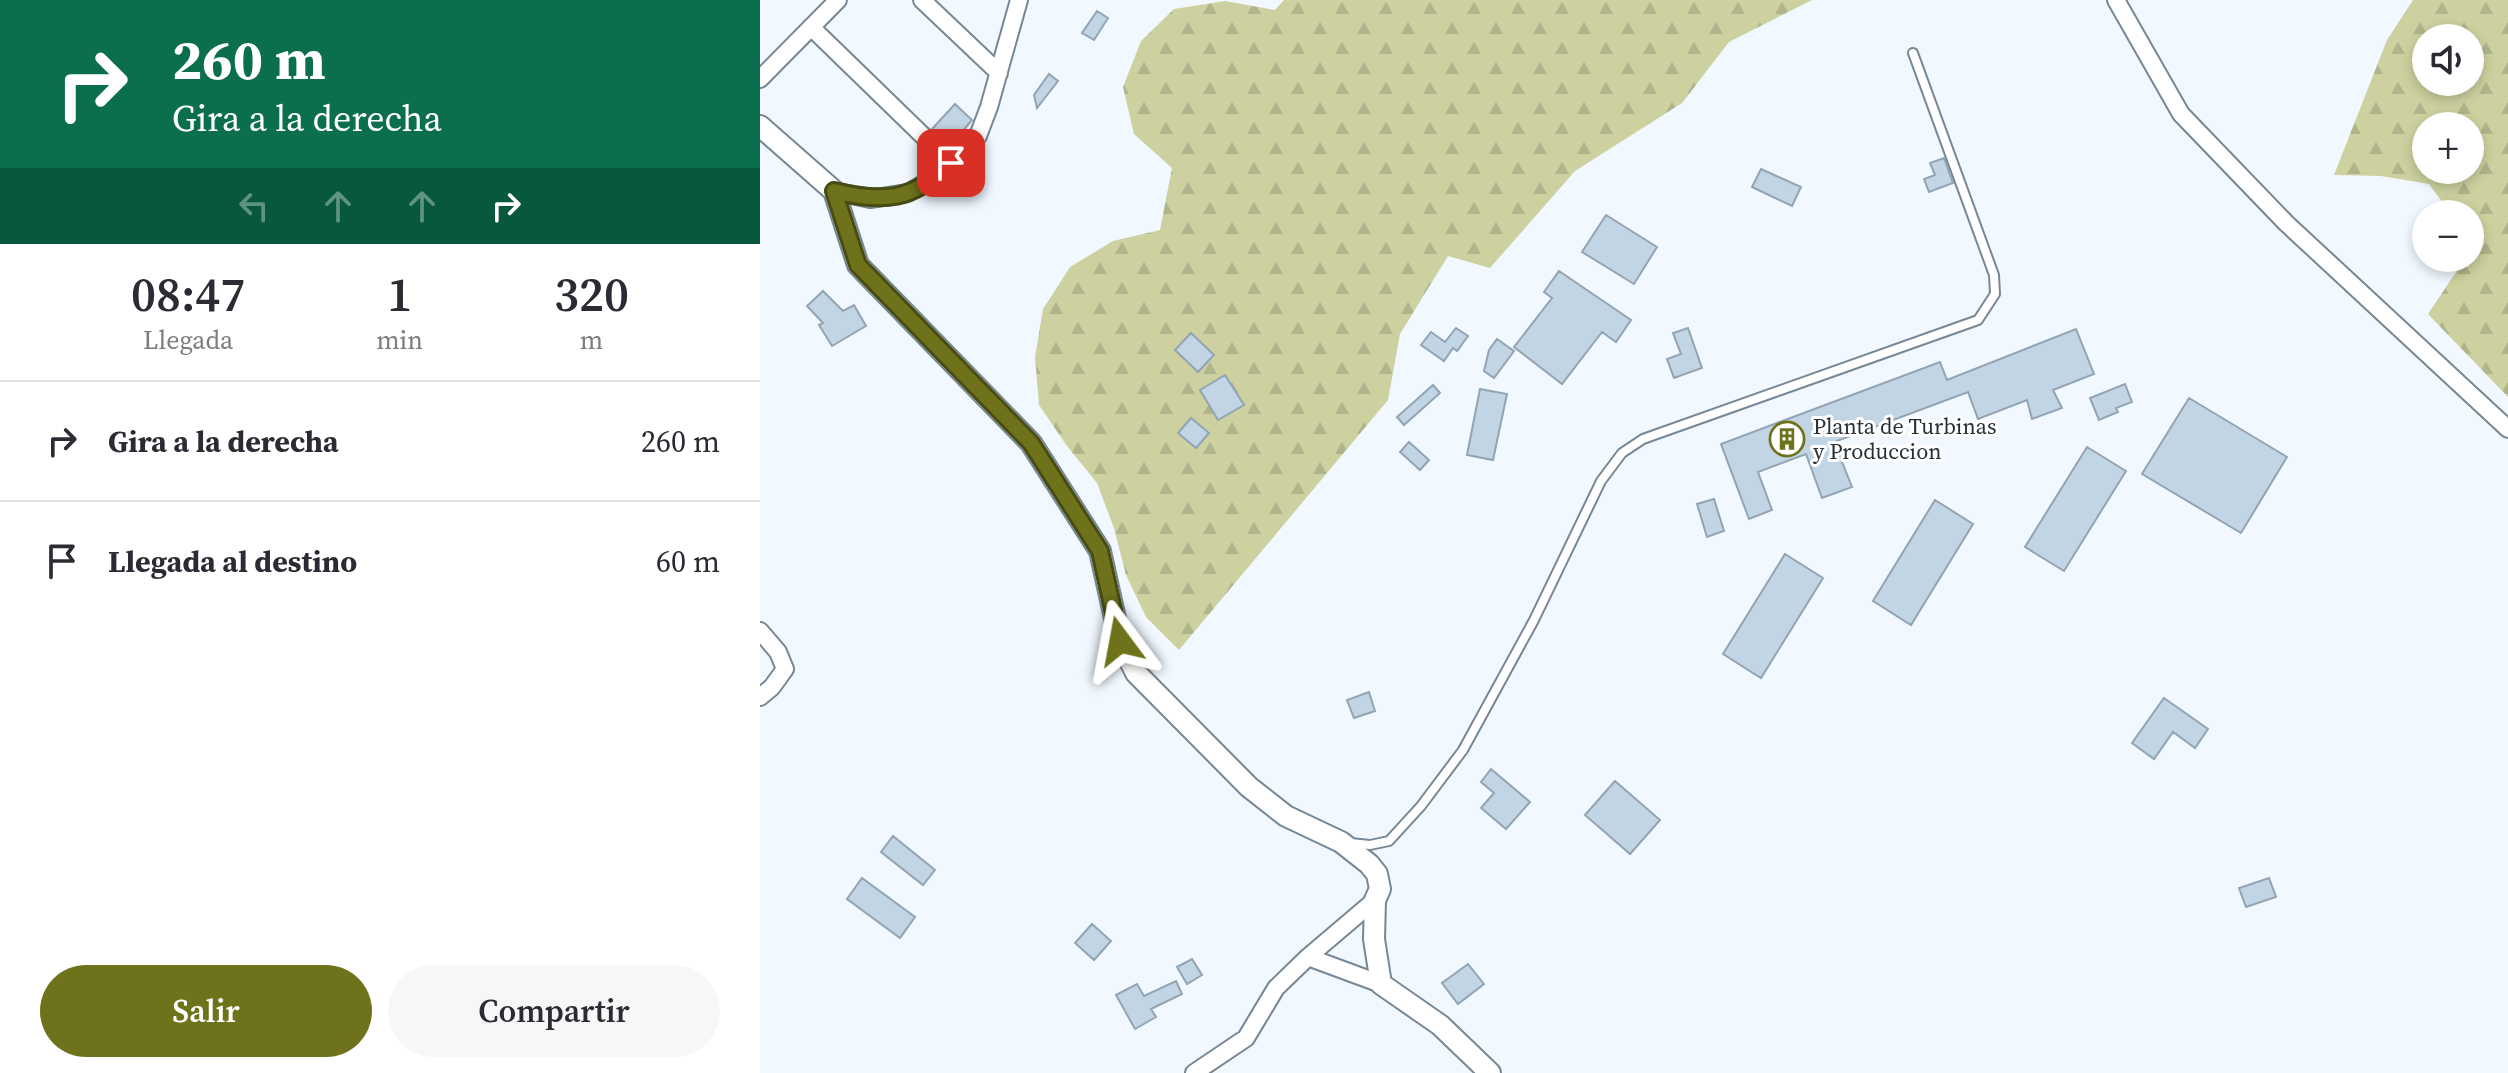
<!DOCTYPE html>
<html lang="es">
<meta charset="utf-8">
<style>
:root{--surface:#fff;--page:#f7f7f7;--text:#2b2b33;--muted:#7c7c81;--line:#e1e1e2;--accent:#6e731b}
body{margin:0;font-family:"Source Serif 4",serif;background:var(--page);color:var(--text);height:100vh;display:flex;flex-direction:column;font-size:30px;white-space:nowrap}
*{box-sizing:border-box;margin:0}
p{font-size:26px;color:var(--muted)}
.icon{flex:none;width:44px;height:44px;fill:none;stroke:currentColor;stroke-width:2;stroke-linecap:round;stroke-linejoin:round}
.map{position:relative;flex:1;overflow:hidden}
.drawer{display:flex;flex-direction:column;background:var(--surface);width:760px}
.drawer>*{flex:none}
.banner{background:#0b6e4f;color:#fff;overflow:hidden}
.tools{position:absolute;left:1652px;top:24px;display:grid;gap:16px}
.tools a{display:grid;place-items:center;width:72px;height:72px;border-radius:50%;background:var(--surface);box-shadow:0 4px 12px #0003;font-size:40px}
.pin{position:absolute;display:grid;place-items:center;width:68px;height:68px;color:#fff;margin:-34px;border-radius:16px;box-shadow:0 4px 12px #0006}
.me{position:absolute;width:88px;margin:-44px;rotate:347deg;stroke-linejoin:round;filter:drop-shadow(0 0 6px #0008)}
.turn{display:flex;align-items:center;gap:28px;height:168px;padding:0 40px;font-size:36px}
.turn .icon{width:104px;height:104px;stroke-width:2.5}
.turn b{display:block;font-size:56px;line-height:68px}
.lanes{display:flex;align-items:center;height:76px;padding:0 40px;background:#0003;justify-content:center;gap:40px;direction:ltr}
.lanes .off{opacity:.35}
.eta{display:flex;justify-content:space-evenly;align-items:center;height:136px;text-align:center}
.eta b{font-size:48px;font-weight:600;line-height:56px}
.primary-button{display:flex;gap:16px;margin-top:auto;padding:16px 40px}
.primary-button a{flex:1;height:92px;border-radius:48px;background:var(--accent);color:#fff;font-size:32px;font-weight:600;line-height:92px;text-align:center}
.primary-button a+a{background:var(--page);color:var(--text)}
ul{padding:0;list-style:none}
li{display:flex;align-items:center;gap:24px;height:120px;padding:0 40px;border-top:2px solid var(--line)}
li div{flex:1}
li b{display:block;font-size:30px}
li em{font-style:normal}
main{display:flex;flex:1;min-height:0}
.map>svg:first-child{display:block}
.forest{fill:url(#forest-firs);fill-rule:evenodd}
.building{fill:#c2d5e4;stroke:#92a4b3;stroke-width:2}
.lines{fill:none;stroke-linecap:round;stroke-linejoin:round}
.service-casing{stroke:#768795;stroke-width:12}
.minor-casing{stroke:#768795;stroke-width:20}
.tertiary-casing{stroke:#768795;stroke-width:24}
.service{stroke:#fff;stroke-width:8}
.minor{stroke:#fff;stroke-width:16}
.tertiary{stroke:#fff;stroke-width:20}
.route-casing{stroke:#484b12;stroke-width:20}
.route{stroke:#6e731b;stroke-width:14}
.labels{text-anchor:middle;stroke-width:6;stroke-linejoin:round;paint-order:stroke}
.poi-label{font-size:22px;fill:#283035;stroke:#fff;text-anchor:start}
</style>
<main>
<section class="drawer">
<div class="banner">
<div class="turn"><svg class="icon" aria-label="right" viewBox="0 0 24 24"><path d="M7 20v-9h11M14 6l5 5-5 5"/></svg><div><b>260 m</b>Gira a la derecha</div></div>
<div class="lanes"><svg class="icon off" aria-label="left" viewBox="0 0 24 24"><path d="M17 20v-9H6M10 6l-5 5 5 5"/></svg><svg class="icon off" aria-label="ahead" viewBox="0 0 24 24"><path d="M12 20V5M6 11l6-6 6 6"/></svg><svg class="icon off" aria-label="ahead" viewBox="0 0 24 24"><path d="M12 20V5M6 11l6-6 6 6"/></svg><svg class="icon" aria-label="right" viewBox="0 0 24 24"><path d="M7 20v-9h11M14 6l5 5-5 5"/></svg></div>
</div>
<div class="eta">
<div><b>08:47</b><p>Llegada</p></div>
<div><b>1</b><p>min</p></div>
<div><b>320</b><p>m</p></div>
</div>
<ul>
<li><svg class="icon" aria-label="right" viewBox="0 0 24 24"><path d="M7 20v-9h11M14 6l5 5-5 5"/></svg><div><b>Gira a la derecha</b></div><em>260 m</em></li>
<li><svg class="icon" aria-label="arrive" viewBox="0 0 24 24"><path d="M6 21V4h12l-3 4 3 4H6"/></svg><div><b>Llegada al destino</b></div><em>60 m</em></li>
</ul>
<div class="primary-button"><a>Salir</a><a>Compartir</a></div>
</section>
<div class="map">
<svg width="1748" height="1073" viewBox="0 0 1748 1073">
<defs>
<pattern id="forest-firs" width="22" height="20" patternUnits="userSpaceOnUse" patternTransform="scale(2)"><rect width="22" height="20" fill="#ccd19f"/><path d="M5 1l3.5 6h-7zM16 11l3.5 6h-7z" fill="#afb48a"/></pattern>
</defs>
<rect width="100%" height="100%" fill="#f1f8ff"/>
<!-- forest -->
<path class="forest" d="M524 0H1052L969 42 922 103 815 171 730 268 688 256 640 334 628 400 419 650 386 617 366 575 354 528 337 483 307 446 279 405 275 357 283 309 310 267 353 241 400 230 412 168 374 134 363 87 381 41 414 9 465 1 515 10Z
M1653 0H1748V397L1668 314 1696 272V258H1710V214H1691L1669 184 1621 176 1574 175 1627 40ZM1666 38H1710V82H1666ZM1666 126H1710V170H1666Z"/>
<!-- building -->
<path class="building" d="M337 11 348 18 334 40 322 33Z
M289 74 298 81 277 108 274 95Z
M195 104 212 120 190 146 172 129Z
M1184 158 1193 183 1169 192 1164 179 1175 175 1170 163Z
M1001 169 1041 187 1032 206 992 187Z
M846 215 897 247 874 284 822 252Z
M799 271 871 320 856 342 842 332 802 384 754 347 792 298 784 292Z
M63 291 83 311 94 305 106 326 72 346 59 325 63 323 47 306Z
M696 328 708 336 697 351 693 348 684 361 661 345 671 332 685 342Z
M928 328 942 368 914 378 907 359 921 354 913 333Z
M1316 329 1334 374 1293 390 1302 408 1272 419 1267 400 1218 419 1208 392 1074 442 1092 487 1062 498 1046 454 998 472 1012 510 989 519 961 444 1180 362 1187 380Z
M431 333 454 355 438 372 415 350Z
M737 339 754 351 734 378 724 371 729 350Z
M465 375 484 405 458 420 440 390Z
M1365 384 1372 402 1356 408 1358 412 1339 420 1330 398Z
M673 385 680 393 644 425 637 417Z
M720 389 747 394 733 460 707 455Z
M1429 398 1527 457 1481 533 1382 474Z
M431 418 449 433 436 448 418 433Z
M649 442 669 460 660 470 640 452Z
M1327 447 1366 471 1304 571 1265 547Z
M954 499 964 531 947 537 937 504Z
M1175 500 1213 524 1151 625 1113 601Z
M1025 554 1063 578 1001 678 963 654Z
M609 692 615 711 594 718 587 700Z
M1404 698 1448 729 1435 748 1413 732 1394 759 1372 743Z
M731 769 770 802 746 829 721 808 734 793 721 782Z
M855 781 900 820 870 854 825 815Z
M133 836 175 870 163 885 121 852Z
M102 878 155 917 140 938 87 899Z
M1509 878 1516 897 1486 907 1479 888Z
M332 924 351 941 334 960 315 943Z
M432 959 442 975 427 984 417 967Z
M708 964 724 984 698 1004 682 983Z
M416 981 422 994 391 1009 396 1017 375 1029 356 995 377 984 384 996Z"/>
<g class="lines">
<!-- service casing -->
<g class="service-casing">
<path id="service" d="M590 843 610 845 629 841 661 806 703 750 774 620 841 481 862 453 883 439 1218 320 1235 294 1234 275 1153 53"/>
</g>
<!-- minor casing -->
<g class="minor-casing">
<path id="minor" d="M162 0 239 73
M1356 0 1421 114 1526 223 1748 429
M51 27 191 163
M0 79 78 0
M74 191 110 199 148 193 180 174 218 136 229 107 259 0
M0 631 18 652 25 669 12 687 0 697
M548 957 621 984
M434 1073 486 1038 516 988 548 957 615 900"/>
</g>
<!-- tertiary casing -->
<g class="tertiary-casing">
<path id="tertiary" d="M0 126 74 191 98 265 271 443 340 551 360 641 376 673 489 787 526 816 581 842 609 864 617 874 620 889 615 900 614 939 621 984 680 1025 730 1073"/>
</g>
<!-- service -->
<use href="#service" class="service"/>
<!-- minor -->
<use href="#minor" class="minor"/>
<!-- tertiary -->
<use href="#tertiary" class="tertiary"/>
</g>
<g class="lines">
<!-- route casing -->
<g class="route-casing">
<path id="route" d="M191 163C153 201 123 203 74 191L98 265 271 443 340 551 360 641"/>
</g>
<!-- route -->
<use href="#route" class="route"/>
</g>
<!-- icons -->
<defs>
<g id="building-ring" transform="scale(1.8)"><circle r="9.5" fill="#fff" stroke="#6e731b" stroke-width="1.5"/><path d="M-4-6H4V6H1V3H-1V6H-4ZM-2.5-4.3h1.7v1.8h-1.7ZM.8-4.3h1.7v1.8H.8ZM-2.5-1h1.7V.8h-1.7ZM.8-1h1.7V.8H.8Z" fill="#6e731b"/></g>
</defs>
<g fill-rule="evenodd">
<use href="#building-ring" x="1027" y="439"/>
</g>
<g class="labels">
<!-- poi labels -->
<g class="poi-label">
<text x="1053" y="434">Planta de Turbinas<tspan x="1053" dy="25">y Produccion</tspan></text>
</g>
</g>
</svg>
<div class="tools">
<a><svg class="icon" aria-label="sound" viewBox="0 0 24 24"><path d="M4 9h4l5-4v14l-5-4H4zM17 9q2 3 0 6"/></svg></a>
<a>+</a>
<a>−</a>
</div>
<div class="pin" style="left:191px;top:163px;background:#d93025"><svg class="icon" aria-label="arrive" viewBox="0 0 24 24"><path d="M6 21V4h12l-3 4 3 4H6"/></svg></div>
<svg class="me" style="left:360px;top:641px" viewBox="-20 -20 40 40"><path d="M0-17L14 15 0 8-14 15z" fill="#6e731b" stroke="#fff" stroke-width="4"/></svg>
</div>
</main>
